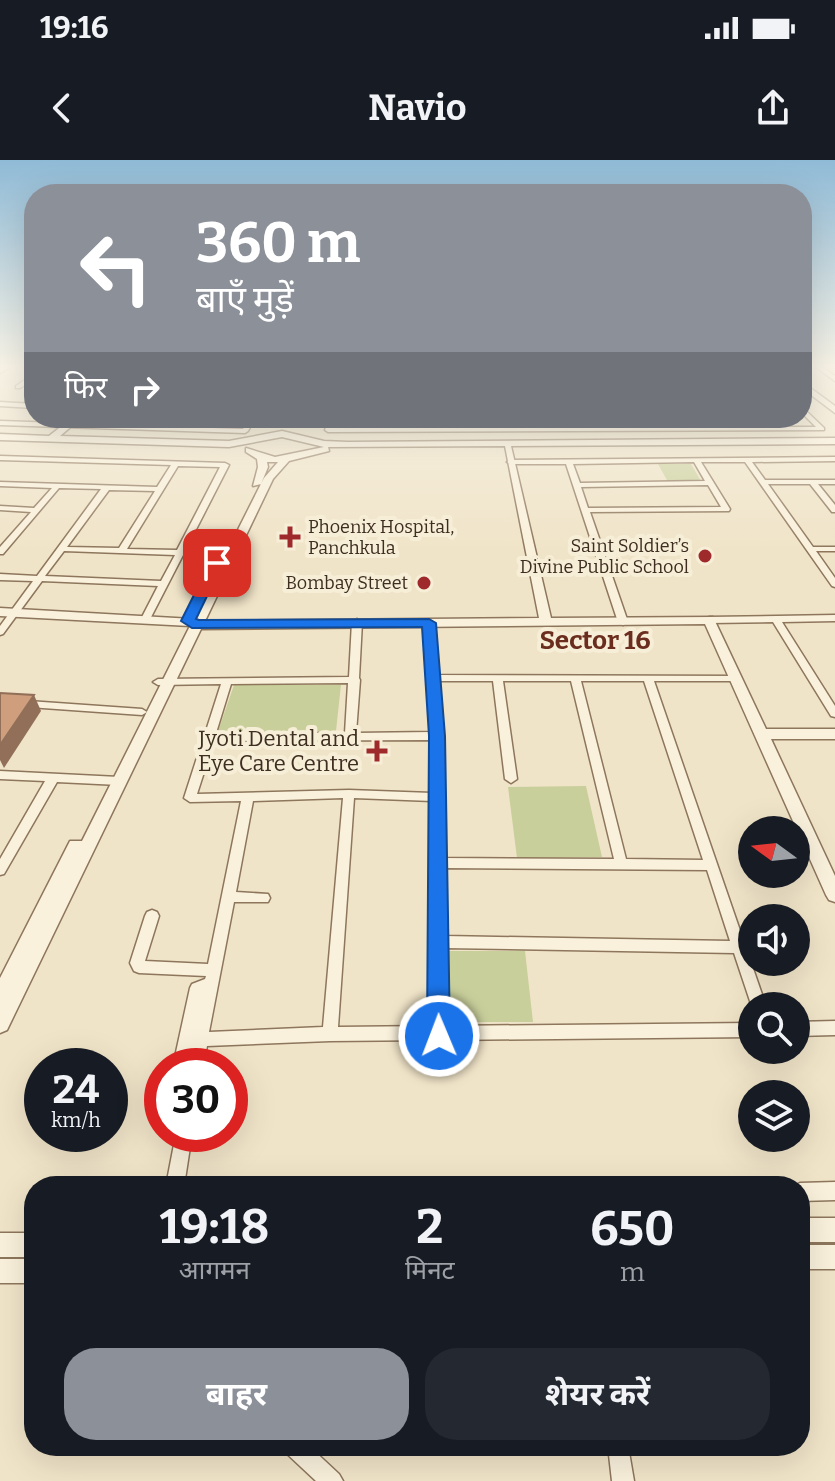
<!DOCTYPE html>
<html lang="hi">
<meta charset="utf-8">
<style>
:root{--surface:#171b24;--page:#242831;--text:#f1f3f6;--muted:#9ea1a6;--accent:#8c9099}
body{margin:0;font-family:Bitter,"Noto Sans Devanagari",serif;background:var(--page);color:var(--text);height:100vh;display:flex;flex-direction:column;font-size:30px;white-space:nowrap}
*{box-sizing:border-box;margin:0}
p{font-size:26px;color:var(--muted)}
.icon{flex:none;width:44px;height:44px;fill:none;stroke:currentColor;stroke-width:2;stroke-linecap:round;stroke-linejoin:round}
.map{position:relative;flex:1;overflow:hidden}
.side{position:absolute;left:24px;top:1016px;width:786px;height:280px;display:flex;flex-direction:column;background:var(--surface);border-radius:32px;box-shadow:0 8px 32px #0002}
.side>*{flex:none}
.guide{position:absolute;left:24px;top:24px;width:788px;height:244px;border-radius:32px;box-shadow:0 8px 32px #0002;background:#8c9099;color:#fff;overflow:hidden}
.needle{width:52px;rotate:285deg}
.buttons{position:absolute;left:738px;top:656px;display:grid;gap:16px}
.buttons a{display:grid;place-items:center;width:72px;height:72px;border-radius:50%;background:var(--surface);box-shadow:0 8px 32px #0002;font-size:40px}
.speed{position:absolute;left:24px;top:888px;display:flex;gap:16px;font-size:40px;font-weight:700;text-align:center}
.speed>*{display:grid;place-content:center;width:104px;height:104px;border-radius:50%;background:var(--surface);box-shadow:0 8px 32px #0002;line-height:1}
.speed small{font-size:20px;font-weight:400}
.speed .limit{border:12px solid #d22;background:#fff;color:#111}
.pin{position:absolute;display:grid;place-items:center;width:68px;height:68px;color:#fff;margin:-34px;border-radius:16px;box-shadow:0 4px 12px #0006}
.me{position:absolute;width:88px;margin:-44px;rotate:359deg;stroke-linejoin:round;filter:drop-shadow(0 0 6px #0008)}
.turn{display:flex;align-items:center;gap:28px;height:168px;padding:0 40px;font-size:36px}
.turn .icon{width:104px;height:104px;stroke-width:2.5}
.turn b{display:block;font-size:56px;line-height:68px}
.then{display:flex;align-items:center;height:76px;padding:0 40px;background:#0003;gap:16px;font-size:30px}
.eta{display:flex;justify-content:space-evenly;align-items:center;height:136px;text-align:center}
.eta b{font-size:48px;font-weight:700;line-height:56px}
.action{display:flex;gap:16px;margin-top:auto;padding:16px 40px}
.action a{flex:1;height:92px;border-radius:32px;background:var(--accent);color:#fff;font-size:32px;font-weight:700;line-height:92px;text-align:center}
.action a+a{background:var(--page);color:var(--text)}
.status{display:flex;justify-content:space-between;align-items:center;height:56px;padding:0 40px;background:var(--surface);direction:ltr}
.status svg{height:22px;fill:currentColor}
header{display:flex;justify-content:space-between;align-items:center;height:104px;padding:0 40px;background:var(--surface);font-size:36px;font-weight:700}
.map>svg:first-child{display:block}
.green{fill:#c9cf9b}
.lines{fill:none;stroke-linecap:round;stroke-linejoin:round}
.minor-casing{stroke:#8d765c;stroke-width:3}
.tertiary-casing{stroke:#8d765c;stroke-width:3}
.minor{fill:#faf1dc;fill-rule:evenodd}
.tertiary{fill:#faf1dc;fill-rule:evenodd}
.shaded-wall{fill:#916f58}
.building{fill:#cf9f7d;stroke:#916f58;stroke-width:2}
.route{fill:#1a73e8;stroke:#114b97;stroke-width:2}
.poi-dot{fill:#9e2a2b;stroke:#f7eed8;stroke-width:3}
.labels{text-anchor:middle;stroke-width:8;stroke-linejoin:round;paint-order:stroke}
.far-poi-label{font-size:18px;fill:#3d2e20;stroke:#f7eed8;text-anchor:end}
.poi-label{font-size:22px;fill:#3d2e20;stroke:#f7eed8;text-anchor:end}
.far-district-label{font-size:26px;font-weight:bold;fill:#6b2e1e;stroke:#f7eed8}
</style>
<div class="status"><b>19:16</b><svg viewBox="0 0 49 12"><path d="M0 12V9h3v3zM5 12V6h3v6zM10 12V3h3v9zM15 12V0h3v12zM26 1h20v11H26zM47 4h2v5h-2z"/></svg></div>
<header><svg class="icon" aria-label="back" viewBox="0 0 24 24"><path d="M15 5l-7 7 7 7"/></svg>Navio<svg class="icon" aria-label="share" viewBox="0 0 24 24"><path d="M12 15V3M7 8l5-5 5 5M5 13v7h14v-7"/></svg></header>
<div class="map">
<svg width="835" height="1321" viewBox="0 0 835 1321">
<rect width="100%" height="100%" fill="#f0e4c8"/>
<!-- green -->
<path class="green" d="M658 304H691L701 321 668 322Z
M234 525H341L336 571H218Z
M586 626 602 697 517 698 508 627Z
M444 791H525L533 862H446Z"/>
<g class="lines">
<!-- minor casing -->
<g class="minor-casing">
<path id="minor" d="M6 205H13L0 213V209Z
M13 205H34V208Z
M813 205H819L835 216V221Z
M34 214V219L20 228H16V226Z
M0 242 34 244V248L0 246Z
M802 247 824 268V270L328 272 325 270 329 258H335L332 268 816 267 802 253Z
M249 258H255L248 271 245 273 0 265V261L243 269Z
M0 296 225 303 229 305 185 391 186 393 183 395 149 461H143L141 459 158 426 42 421 3 474 0 475V466L33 421 0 420V414L37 416 101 329 59 328 3 394H0V387L31 352 0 350V346L34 348 52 328 0 326V322L157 327 171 305 0 300ZM178 306 220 307 177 390 127 389ZM109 330 155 331 119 388 67 387ZM64 391 175 395 161 421 45 416Z
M835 297V301L752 302 765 320H835V324H818L835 345V352H832L810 324H768L813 387H835V391H816L835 418V427L832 426 745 302H701L730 349 729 351 590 352 628 462 623 465 618 462 566 304H511L507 302 511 300ZM694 302 705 321 580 323 573 304ZM708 325 721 347 588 348 581 327Z
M835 455V461L782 462 835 546V557L831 556 773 462 709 463 704 460 709 457Z
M357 459 362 462 359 518 360 520 356 573 431 572 424 463 429 460 434 463 438 515 739 516 740 518 735 521H654L766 846 752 847 734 793 445 788 446 866 752 863V877L445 880 439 883 433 880 330 881 207 886 203 906H173L190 828 192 824 205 819 206 816 139 813 134 811 130 803 145 756 147 752 152 750 157 752 159 756 145 801 208 804 241 641 190 642 184 638 203 579 202 577 205 574 221 524 158 525 153 522 158 519 349 517 352 462ZM438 521H493L505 619 511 623 517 619 503 521H571L614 699 444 698 442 576ZM581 521H644L703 700 626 699ZM348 523 345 573H216L231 524ZM432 580V633L349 630 197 634 214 581ZM343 638 323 867 209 872 234 742H268L270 738 268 734 236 732 253 641ZM354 638 432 641V700L430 703 432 706V866L338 867ZM444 708 707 710 730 781 445 776Z
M0 539 142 549 147 552 142 555 0 545Z
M0 611 119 617 125 621 119 625 57 622 4 714 0 715V699L45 621 0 619Z
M835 861V875L796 876V862Z
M176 974H192L184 1026H166Z
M835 1022V1040L800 1041V1026H794L800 1023Z
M283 1286H309L339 1314 343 1321H316L286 1293Z
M608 1286H628L634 1321H612Z"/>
</g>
<!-- tertiary casing -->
<g class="tertiary-casing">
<path id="tertiary" d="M802 222 835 246V253L802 228Z
M72 258H81L60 276 229 281 282 271 324 281 348 282 835 278V284L511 286 551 458 713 457 766 569H835V579H771L835 716V742L829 740 826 735 705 464 201 469 7 870 0 873V818L70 681H82L190 466 0 456V448L193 459 264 318 278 302H267L268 307 261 324 253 326 258 307 257 299 246 292V288L275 297 324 287 282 277 229 287 0 280V274L49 276ZM505 286 539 458 205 461 273 319 289 301 329 291 328 287Z
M800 1058H835V1082H800Z
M0 1073H34V1097H0Z
M800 1085H835V1109H800Z
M0 1099H34V1123H0Z"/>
</g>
<!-- minor -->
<use href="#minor" class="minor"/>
<!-- tertiary -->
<use href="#tertiary" class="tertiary"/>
</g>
<!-- shaded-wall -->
<path class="shaded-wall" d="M34 535 41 551 4 608 0 600V585Z"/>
<!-- building -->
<path class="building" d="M0 533 34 535 0 585Z"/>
<!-- sky -->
<linearGradient id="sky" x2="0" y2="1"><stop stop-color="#8fbad6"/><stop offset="0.53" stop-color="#f8f3e6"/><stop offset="1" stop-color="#f8f3e6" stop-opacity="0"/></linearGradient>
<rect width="835" height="390" fill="url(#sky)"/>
<!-- route -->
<path class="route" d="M217 400 223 403 196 459 199 460 429 459 436 463 445 576 450 876 447 883 439 886 431 883 427 876 429 576 422 467 192 468 181 461 210 403Z"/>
<!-- markers -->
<g class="poi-dot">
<path d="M286 365h8v8h8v8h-8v8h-8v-8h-8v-8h8z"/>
<circle cx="705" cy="396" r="8"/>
<circle cx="424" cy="423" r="8"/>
<path d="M373 579h8v8h8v8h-8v8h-8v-8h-8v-8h8z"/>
</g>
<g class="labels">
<!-- far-poi labels -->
<g class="far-poi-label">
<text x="308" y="373" text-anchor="start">Phoenix Hospital,<tspan x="308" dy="21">Panchkula</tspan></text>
<text x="689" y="392">Saint Soldier’s<tspan x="689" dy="21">Divine Public School</tspan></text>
<text x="408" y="429">Bombay Street</text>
</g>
<!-- poi labels -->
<g class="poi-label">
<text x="359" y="586">Jyoti Dental and<tspan x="359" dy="25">Eye Care Centre</tspan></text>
</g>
<!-- far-district labels -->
<g class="far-district-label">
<text x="595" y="489">Sector 16</text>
</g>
</g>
</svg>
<div class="buttons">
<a><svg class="needle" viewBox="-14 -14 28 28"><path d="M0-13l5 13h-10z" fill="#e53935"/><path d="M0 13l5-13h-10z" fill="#9ea1a6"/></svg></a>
<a><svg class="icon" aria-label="sound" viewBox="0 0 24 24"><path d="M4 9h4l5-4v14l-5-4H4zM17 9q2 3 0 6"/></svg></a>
<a><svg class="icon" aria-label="search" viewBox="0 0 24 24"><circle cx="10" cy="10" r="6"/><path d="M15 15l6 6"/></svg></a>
<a><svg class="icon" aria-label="layers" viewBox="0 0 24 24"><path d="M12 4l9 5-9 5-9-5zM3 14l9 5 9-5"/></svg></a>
</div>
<div class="speed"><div>24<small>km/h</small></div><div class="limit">30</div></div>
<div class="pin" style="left:217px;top:403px;background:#d93025"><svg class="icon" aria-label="arrive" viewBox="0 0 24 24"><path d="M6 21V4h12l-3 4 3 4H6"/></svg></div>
<svg class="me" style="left:439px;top:876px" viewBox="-20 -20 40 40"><circle r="17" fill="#1a73e8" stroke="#fff" stroke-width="3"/><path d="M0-11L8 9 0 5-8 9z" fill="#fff"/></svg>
<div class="guide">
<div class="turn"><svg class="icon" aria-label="left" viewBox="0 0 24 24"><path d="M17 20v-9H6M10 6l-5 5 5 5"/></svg><div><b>360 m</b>बाएँ मुड़ें</div></div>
<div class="then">फिर<svg class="icon" aria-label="right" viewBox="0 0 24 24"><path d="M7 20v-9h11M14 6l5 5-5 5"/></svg></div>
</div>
<section class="side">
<div class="eta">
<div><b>19:18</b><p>आगमन</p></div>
<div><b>2</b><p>मिनट</p></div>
<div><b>650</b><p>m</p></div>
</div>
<div class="action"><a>बाहर</a><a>शेयर करें</a></div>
</section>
</div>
